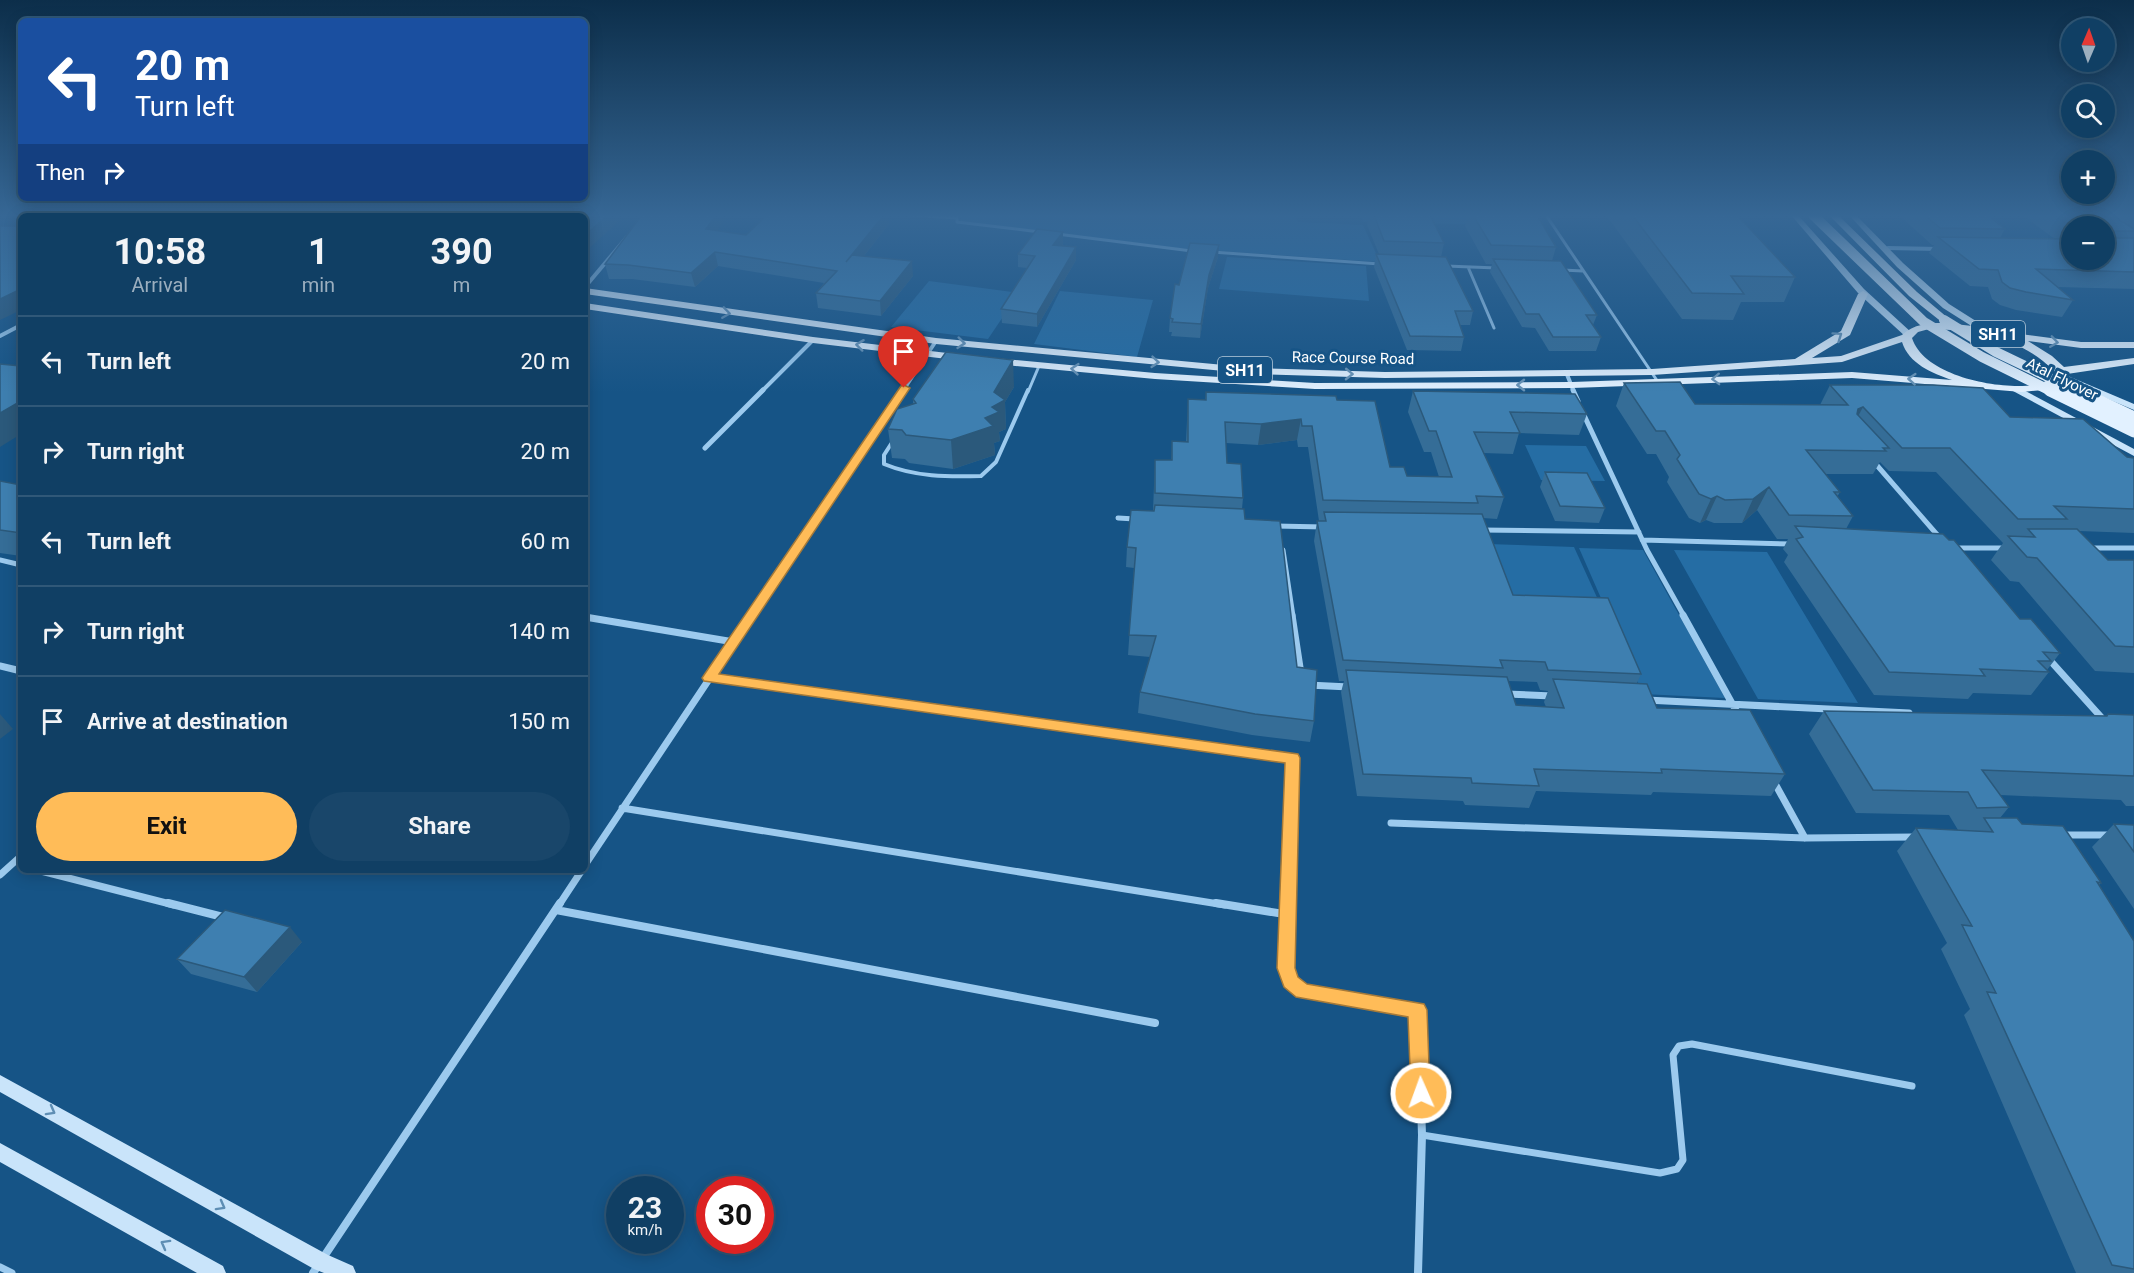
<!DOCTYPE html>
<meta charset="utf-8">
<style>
:root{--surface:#103f64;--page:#19466a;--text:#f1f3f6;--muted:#9cafbf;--line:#305878;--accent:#ffbc58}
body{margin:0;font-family:Roboto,sans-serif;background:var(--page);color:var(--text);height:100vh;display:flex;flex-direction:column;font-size:22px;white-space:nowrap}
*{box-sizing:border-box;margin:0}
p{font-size:20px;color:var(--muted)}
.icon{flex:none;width:33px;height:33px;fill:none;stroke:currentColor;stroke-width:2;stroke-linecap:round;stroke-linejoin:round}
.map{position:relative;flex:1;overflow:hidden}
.panel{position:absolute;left:18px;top:213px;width:570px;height:660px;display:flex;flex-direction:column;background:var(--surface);border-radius:9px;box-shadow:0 3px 15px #0003,0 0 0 2px var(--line)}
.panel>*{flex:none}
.top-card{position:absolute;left:18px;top:18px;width:570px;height:183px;border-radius:9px;box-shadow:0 3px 15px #0003,0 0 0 2px var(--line);background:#1a4fa0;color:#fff;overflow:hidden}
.needle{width:39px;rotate:2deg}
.buttons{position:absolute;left:2061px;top:18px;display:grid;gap:12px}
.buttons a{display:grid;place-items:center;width:54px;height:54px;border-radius:50%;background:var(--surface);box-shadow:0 3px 15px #0003,0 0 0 2px var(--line);font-size:30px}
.speed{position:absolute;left:606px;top:1176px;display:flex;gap:12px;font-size:30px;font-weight:700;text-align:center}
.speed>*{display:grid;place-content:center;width:78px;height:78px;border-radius:50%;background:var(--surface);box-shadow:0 3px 15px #0003,0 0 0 2px var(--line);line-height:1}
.speed small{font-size:15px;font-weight:400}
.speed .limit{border:9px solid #d22;background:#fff;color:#111}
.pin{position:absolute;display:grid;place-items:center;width:51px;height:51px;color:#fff;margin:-62px -26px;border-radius:50% 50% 50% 0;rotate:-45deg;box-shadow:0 0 6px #0007}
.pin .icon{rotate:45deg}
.me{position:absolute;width:66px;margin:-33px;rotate:358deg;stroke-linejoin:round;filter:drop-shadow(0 0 4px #0008)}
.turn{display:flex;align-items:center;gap:21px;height:126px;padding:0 18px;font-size:27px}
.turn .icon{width:78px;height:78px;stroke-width:2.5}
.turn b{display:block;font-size:42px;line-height:51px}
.then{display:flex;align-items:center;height:57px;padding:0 18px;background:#0003;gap:12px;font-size:22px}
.eta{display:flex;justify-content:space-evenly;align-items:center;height:102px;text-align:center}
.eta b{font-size:36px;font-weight:700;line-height:42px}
.primary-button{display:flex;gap:12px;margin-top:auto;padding:12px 18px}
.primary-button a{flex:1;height:69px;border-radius:36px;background:var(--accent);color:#111;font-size:24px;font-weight:700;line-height:69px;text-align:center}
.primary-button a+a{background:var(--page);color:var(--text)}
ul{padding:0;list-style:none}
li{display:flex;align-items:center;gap:18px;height:90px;padding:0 18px;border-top:2px solid var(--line)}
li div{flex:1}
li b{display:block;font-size:22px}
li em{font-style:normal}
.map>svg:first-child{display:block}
.green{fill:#256da4}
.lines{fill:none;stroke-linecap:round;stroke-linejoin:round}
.lane-far2{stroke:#9ccaee;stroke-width:3}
.lane-far1{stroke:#9ccaee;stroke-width:4}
.lane{stroke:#9ccaee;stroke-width:7}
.street-far3{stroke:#9ccaee;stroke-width:4}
.street-far2{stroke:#9ccaee;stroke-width:5}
.street-far1{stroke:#9ccaee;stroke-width:7}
.street{stroke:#9ccaee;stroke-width:8}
.secondary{fill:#c9e4fa;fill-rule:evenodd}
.primary{fill:#e2f1ff;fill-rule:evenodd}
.primary-bridge-far1{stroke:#e2f1ff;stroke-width:10}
.primary-bridge{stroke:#e2f1ff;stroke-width:13}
.wall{fill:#356d97;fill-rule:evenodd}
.shaded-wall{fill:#2b597b}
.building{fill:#3e7fb0;stroke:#2b597b;stroke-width:1.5}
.oneway{stroke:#6893b6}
.oneway2{stroke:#5e8eb4}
.route{fill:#ffbc58;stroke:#a67a39;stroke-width:1.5}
.labels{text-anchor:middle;stroke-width:6;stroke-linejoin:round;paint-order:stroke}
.far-street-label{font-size:15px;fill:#fff;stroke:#165486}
.shield{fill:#165486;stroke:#b9ccdb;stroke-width:1.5}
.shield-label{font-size:16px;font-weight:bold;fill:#fff}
</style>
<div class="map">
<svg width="2134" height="1273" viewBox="0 0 2134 1273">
<rect width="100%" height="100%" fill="#165486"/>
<!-- green -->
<path class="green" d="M961 215H1295L1298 222 1363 225 1380 262 1177 248 961 221Z
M1360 215H1508L1502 225 1363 222Z
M1227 257 1366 266 1369 301 1219 289Z
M929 281 1019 293 988 339 891 327Z
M1060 291 1153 300 1137 357 1034 344Z
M1525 445 1586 446 1605 481 1541 480Z
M1488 544 1574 547 1605 615 1514 611Z
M1579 548 1643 550 1725 698 1643 694Z
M1674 550 1767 552 1858 703 1758 699Z"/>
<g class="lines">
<!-- lane-far2 -->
<path class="lane-far2" d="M910 215 957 218
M957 215V222L1040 232
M1546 215 1658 382
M1057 234 1192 251
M1212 252 1380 264
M1446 266 1497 268
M1468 267 1494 328
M1562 270 1583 271
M1028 392 1039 366"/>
<!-- lane-far1 -->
<path class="lane-far1" d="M893 441 884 455V464C915 477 948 477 981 476L996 462 1028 390"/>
<!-- lane -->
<path class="lane" d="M1422 1135 1660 1173 1677 1169 1683 1160 1673 1055 1679 1046 1692 1044 1912 1086
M0 1267 12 1273"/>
<!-- street-far3 -->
<path class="street-far3" d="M1888 248 1939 249
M585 287 627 237
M0 336 21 325
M1566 372 1574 392
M761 392 813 340
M902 392 936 341"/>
<!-- street-far2 -->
<path class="street-far2" d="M1573 390 1578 401
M1583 413 1647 550 1684 616
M705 448 763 390
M1874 462 1940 538
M1118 518 1135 519
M1275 526 1324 527
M1481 530 1639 532
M1642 540 1792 544
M1955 548H2008
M2090 548H2134
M1283 550 1293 616
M0 560 21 565
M751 616 903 390"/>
<!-- street-far1 -->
<path class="street-far1" d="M1292 615 1301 674
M1683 615 1739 716
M585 617 734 642
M2047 657 2101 717
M0 666 21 671
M709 678 1292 758 1288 905
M1308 685 1349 687
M1506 694 1552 696
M1646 700 1909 713
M1773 780 1805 838
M622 808 1225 905
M1391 823 1805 838 1914 837
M2063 835H2109
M585 865 752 615
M37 870 174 905
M0 875 21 856
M559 905 582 870"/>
<!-- street -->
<path class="street" d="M168 903 223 917
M1216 903 1290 915
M1288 903 1286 968 1290 981 1303 991 1418 1010 1422 1135 1418 1273
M556 910 1155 1023
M313 1273 560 903"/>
<!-- secondary -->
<path class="secondary" d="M1791 215H1798L1864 289 1912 333V337H1906L1858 293Z
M1849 215H1856L1903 263 1949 304 1987 328V332H1981L1943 308 1897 267Z
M2061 373 2134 404V410L2058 378V374Z
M2016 386 2134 449V456L2013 391 2011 389Z
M0 1075 328 1255 353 1266 356 1273H324L314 1269 0 1092Z
M0 1143 223 1266 226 1273H197L0 1162Z"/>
<!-- primary -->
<path class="primary" d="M357 215H366V216H357Z
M385 215H393V216H385Z
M1829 215H1838L1917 292 1948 318 1949 320 1945 323 1982 327 2015 336 2020 334 2081 342H2134V348H2081L2028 341 2052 356 2064 367 2134 358V364L2067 374 2065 379 2043 390 2022 392 1852 378 1572 388 1315 389 1155 379 994 364 988 361 994 358 1155 373 1315 383 1572 382 1852 372 1952 380C1932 373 1909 364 1902 342L1842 362 1652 375 1385 378 1256 374 936 344 585 294V288L936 338 1256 368 1385 372 1652 369 1795 359 1841 331 1858 294 1863 291 1868 294 1850 335 1812 358 1841 356 1902 335C1914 324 1928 323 1943 323L1909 296ZM1929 329C1977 330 2021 337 2055 372V376C2049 379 2042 384 2034 385 1998 390 1924 376 1912 338L1918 332Z
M585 303 813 337 964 355 970 358 964 361 813 343 585 309Z"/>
<!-- primary-bridge-far1 -->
<path class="primary-bridge-far1" d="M1813 215 1924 322 1982 357 2053 392
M1944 320 1996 352 2079 392"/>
<!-- primary-bridge -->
<path class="primary-bridge" d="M2050 390 2134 431
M2075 390 2134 418"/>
</g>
<!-- wall -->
<path class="wall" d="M437 215H626L585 216H437Z
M1369 215H1430L1444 243 1441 257 1473 311 1470 325H1460L1464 337 1461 351 1407 350 1374 267 1376 254H1379L1367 225Z
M1467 215H1537L1556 247 1552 261 1597 315 1593 325 1601 337 1596 351H1549L1535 328 1522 327 1490 272 1492 264H1486L1465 226Z
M1606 215H1737L1795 277 1784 302H1741L1733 320 1682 319Z
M1899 215H1987L2005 229 2000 238 2055 239 2022 215H2134V289L2057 287 2073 300 2062 317 2016 310 2000 305 1992 299 1988 287 1970 286 1929 253 1934 245H1932ZM2072 226H2104L2072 260Z
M889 224 864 256 913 276 881 316 818 308 816 293 824 283 718 266 695 287 632 279H609L605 264 718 231 746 235Z
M1063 244 1062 246 1076 247V260L1037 327 1002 323 1001 309 1027 268 1018 267V254Z
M1218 257 1208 288 1200 338 1171 336 1172 332H1169L1170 318 1179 285Z
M1624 383 1695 404 1820 405 1830 385 2010 417 2127 457 2134 458V533L2079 531 2108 560H2134V673L2095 671 2019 582 2010 581 1991 560 2003 543 1936 472 1889 471 1880 462 1873 474H1825L1840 492 1837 497 1853 516 1846 529 2020 619 2060 653 2047 670 2049 672 2031 695 1973 693 1968 699 1874 695 1784 562 1788 555 1783 549 1788 539H1777L1757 510 1742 523H1714L1706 520 1700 523 1689 518 1667 482 1669 477 1656 454H1647L1616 406Z
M1014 387 1005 402 1006 429 999 432 1000 441 994 443 995 455 953 469 909 463 905 459 892 458 888 429 913 404V399Z
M1413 391 1587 414 1579 435 1519 433 1513 454 1483 453 1504 497 1497 519 1483 518 1513 595 1641 674 1637 683 1657 708 1785 774 1771 796 1653 792 1651 795 1536 791 1529 808 1465 805 1463 801 1357 796 1341 692 1344 681H1339L1314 541 1317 521H1319L1308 447H1298L1297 440 1258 445 1226 443 1227 463 1243 498 1242 509 1245 519 1297 667 1314 721 1310 742 1252 735 1138 713 1140 692 1150 657 1128 655 1134 568 1126 567 1127 547 1153 511 1155 460H1171L1172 441 1186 442 1188 399 1205 400 1206 392 1337 400 1390 467 1407 476 1439 477 1431 452H1424L1408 412ZM1508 681 1537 682 1540 690 1548 691 1544 702 1546 707 1516 705Z
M1545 472 1605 508 1599 523 1555 521 1540 487Z
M0 481 21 485V556L0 553Z
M1824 711 2106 716 2108 714 2134 715V806H2126L2121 800 2000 795 2009 807 2000 818 2022 824 2101 883 2099 885 2134 941V1273H2076L1964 1015 1970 1009 1941 949 1947 943 1897 851 1916 828 1958 830 1949 815 1856 813 1809 734Z
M2114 824 2134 825V909L2092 847Z
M302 942 257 992 191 974 177 959Z"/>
<!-- shaded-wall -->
<path class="shaded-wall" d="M608 215H626L585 252V235Z
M716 215H728L709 243 706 229Z
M884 215H889V224L848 276 846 262Z
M1063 232V244L1054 258 1053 245Z
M1219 245 1218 257 1208 288 1200 338 1201 324 1209 275Z
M1076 247V260L1037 327V314Z
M715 252 718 266 695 287 691 273Z
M912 261 913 276 881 316 880 301Z
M21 289V310L0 320V299Z
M1013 360 1014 387 1005 402 1006 429 999 432 1000 441 994 443 995 455 953 469 951 440 985 418 992 407 994 392Z
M21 401V434L0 447V413Z
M1863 407 1851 430 1858 409Z
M1301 419 1297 440 1258 445 1261 424Z
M1769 487 1757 510 1742 523 1753 499Z
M1717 496 1706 520 1700 523 1711 499Z
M0 714 13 729 0 739Z
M290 927 302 942 257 992 244 977Z"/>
<!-- building -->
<path class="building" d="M118 215H339L340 216H117Z
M451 215H608L585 235V216H452Z
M642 215H716L706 229 746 235 767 215H884L846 262 852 255 912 261 880 301 816 293 837 271 715 252 691 273 628 265 605 264Z
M1374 215H1430L1444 243 1384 241Z
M1473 215H1537L1556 247 1491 245Z
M1632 215H1737L1795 277 1731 276 1744 294 1692 293Z
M1925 215H1987L2005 229 1940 228Z
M2054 215H2112L2134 229V231H2113L2110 234 2112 238H2134V272L2036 269 2073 300 2026 292 2010 288 2002 282 1998 270 1979 269 1938 237 2072 239V260H2104V226H2072V227Z
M2128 215H2134V219Z
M0 226H21V289L0 299Z
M1037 229 1063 232 1053 245 1076 247 1037 314 1001 309 1035 256 1018 254Z
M1190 243 1219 245 1209 275 1201 324 1172 322 1173 319 1170 318 1175 284 1179 285Z
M1376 254 1446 257 1473 311H1455L1464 337 1410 336Z
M1493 259 1561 261 1597 315H1586L1601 337H1553L1539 314H1526Z
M946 352 1013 360 994 392 1005 400 992 407 999 412 985 418 993 426 951 440 906 435 902 430 888 429 897 409 916 403 913 399Z
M0 364 21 366V401L0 413Z
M1680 382 1695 404 1848 405 1830 385H1933L1983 388 2010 417 2083 419 2127 457 2134 458V509L2054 506 2067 519H2018L1950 448H1902L1863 407 1858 409 1857 414 1889 448H1883L1886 451 1806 450 1840 492H1834L1853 516 1789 515 1769 487 1753 499 1725 500 1717 496 1711 499 1699 494 1677 459 1680 455 1665 431H1656L1624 383Z
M1413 391 1575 394 1587 414 1510 412 1520 433 1474 432 1504 497 1476 496 1478 503 1323 500 1312 426H1302L1301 419 1261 424 1225 422 1227 463 1241 464 1243 498 1155 493V460H1172V441L1188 442V399L1206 400V392L1336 396 1337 400 1375 401 1390 467H1404L1407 476 1452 477 1436 431H1429Z
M1545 472 1587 473 1605 508 1560 506Z
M0 481 21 485V533L0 530Z
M1155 505 1244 509 1245 519 1280 521 1297 667 1317 670 1314 721 1255 714 1140 692 1156 636 1129 635 1136 548 1127 547 1131 510 1154 511Z
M1324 512 1482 514 1513 595 1608 598 1641 674 1548 670 1545 662 1500 660 1503 668 1343 660 1317 521H1326Z
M1795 526 1943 534 1949 540H1954L2020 619H2031L2060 653 2043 652 2051 661H2038L2049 672 1980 669 1985 676 1889 672 1796 539 1803 537Z
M2028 529H2077L2108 560H2134V647L2115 646 2037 558 2027 557 2008 536 2035 537Z
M1346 670 1507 677 1516 705 1564 708 1553 679 1647 684 1657 708 1750 710 1785 774 1661 769 1662 773 1534 769 1539 786 1472 783 1471 778 1363 774Z
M1824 711 2107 716 2108 714 2134 715V776L1982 770 2009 807 1977 808 1968 792 1873 790Z
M1984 818H2017L2022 824 2063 826 2100 881 2101 883 2097 882 2134 941V1269L2112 1265 1987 992 1996 993 1962 925 1972 926 1916 828 1993 832Z
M2114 824 2134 825V852Z
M225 910 290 927 244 977 177 959Z"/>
<!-- one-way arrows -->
<defs><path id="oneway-chevron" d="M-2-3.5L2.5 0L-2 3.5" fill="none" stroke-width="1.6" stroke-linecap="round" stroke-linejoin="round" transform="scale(1.5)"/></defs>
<g class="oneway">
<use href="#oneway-chevron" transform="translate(726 313) rotate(8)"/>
<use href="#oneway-chevron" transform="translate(1838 336) rotate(-35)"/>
<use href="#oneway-chevron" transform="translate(2054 342) rotate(8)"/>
<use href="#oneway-chevron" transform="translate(961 343) rotate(6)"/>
<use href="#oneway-chevron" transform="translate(860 345) rotate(-173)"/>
<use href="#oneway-chevron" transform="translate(1155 362) rotate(5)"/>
<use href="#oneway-chevron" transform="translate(1075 369) rotate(-175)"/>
<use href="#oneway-chevron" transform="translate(1349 374) rotate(1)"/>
<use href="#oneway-chevron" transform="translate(1716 379) rotate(178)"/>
<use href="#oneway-chevron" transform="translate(1912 379) rotate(-176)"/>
<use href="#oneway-chevron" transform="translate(1521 385) rotate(180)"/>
</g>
<g class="oneway2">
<use href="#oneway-chevron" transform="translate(51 1111) rotate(29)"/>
<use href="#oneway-chevron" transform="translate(221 1206) rotate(29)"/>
<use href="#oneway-chevron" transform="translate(165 1244) rotate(-151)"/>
</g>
<!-- sky -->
<linearGradient id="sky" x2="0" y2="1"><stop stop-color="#0c2e4a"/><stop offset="0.55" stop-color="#366795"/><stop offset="1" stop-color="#366795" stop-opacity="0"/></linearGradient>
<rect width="2134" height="393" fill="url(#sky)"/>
<!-- route -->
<path class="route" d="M904 385 910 388 719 674 1298 754 1300 758 1295 968 1298 977 1307 984 1424 1004 1427 1010 1430 1093 1428 1100 1421 1103 1414 1100 1411 1093 1408 1017 1296 997 1284 987 1277 968 1285 763 704 681 702 678 704 675 901 386Z"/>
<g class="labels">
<!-- far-street labels -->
<g class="far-street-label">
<text transform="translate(1353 358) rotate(1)" y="5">Race Course Road</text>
<text transform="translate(2062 379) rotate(26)" y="5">Atal Flyover</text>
</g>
<!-- shield labels -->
<g class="shield">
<rect x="1971" y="321" width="54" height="26" rx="4.5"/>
<rect x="1218" y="357" width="54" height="26" rx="4.5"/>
</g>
<g class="shield-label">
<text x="1998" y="340">SH11</text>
<text x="1245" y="376">SH11</text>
</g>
</g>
</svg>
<div class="buttons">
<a><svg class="needle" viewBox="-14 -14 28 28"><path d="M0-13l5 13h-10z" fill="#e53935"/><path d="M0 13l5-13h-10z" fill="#9cafbf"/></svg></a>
<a><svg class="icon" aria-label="search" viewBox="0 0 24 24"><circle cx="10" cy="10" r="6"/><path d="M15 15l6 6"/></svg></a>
<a>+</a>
<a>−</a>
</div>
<div class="speed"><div>23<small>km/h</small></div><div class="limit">30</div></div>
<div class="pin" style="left:904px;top:388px;background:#d93025"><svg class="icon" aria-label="arrive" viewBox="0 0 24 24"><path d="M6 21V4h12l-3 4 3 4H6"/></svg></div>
<svg class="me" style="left:1421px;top:1093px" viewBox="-20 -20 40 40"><circle r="17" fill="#ffbc58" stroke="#fff" stroke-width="3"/><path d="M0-11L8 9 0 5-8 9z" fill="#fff"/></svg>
<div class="top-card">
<div class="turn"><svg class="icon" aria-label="left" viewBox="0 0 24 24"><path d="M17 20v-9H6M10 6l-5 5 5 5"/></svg><div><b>20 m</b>Turn left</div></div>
<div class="then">Then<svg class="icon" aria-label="right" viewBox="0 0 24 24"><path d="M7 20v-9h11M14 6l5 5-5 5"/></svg></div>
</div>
<section class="panel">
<div class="eta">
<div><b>10:58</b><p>Arrival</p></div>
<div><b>1</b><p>min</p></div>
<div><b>390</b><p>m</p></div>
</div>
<ul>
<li><svg class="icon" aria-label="left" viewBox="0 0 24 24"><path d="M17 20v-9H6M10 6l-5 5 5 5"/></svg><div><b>Turn left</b></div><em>20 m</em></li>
<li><svg class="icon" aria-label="right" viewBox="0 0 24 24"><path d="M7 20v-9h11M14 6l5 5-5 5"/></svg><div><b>Turn right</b></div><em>20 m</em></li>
<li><svg class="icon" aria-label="left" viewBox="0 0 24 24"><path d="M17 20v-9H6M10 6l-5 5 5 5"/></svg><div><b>Turn left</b></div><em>60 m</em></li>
<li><svg class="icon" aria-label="right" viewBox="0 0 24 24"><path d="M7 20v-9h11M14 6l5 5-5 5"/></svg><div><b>Turn right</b></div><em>140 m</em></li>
<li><svg class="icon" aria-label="arrive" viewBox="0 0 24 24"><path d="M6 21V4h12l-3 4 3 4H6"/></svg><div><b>Arrive at destination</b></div><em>150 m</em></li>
</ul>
<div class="primary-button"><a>Exit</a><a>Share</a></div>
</section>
</div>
